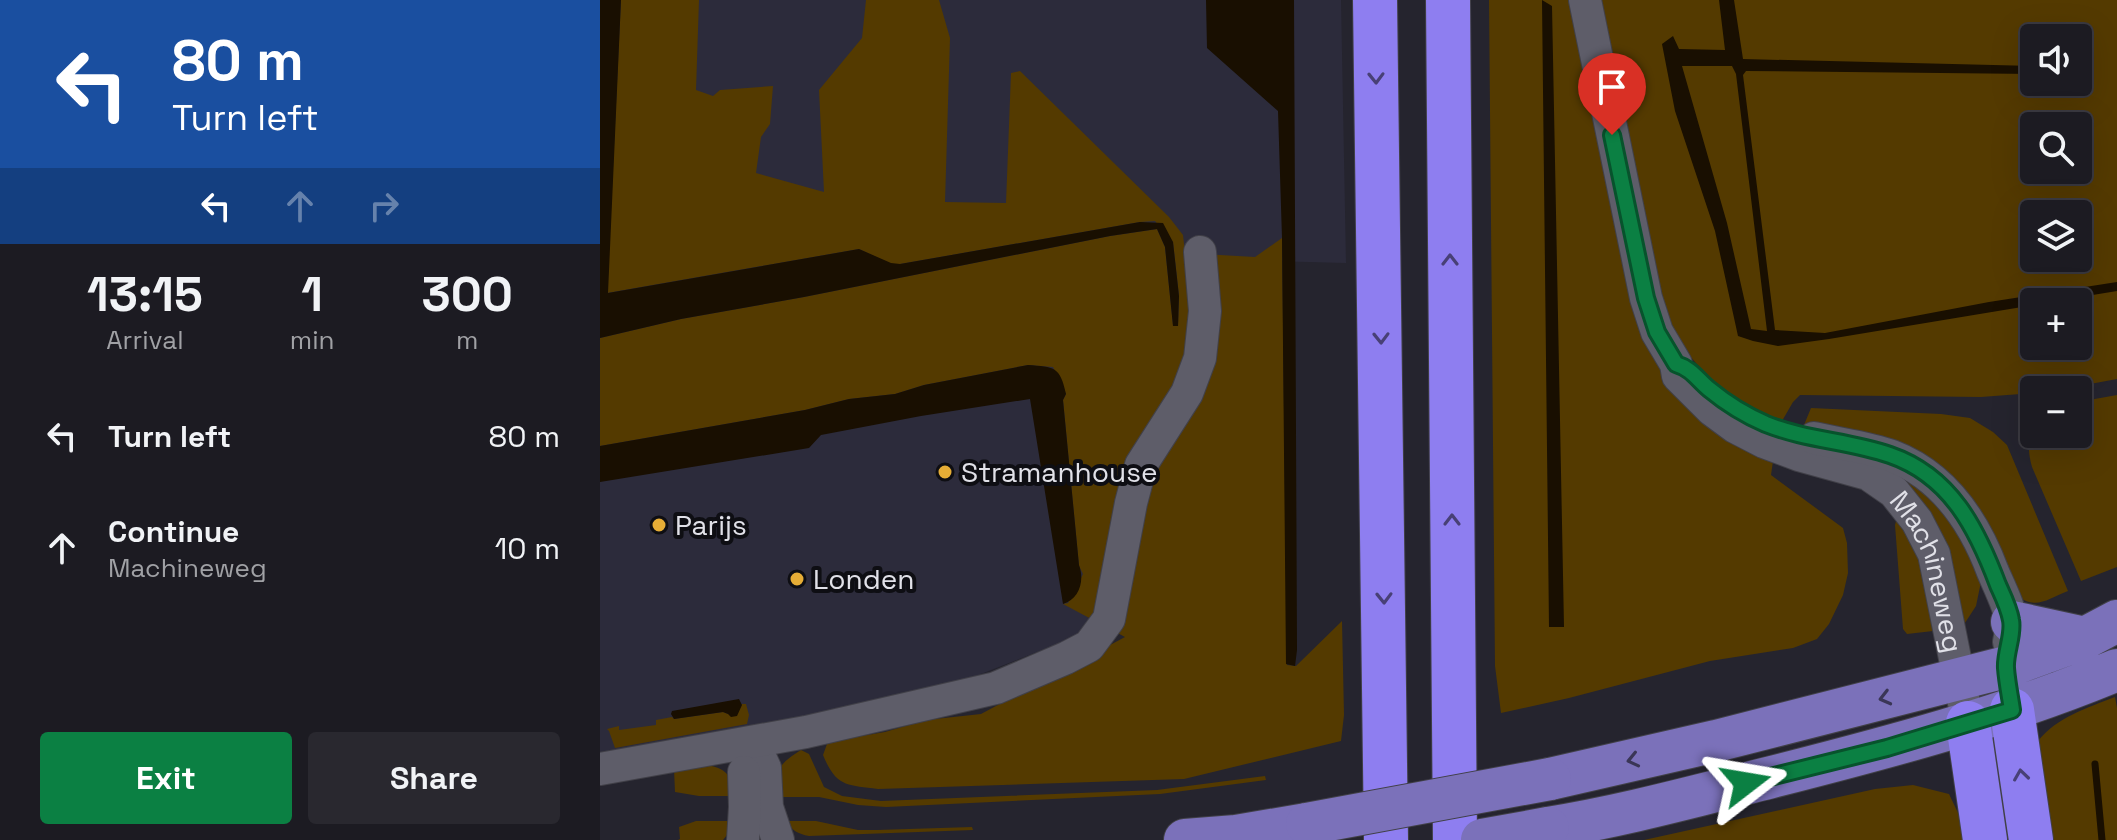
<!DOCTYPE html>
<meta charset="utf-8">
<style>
:root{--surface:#1c1b22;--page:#29282f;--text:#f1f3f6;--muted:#a0a1a5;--line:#3a3940;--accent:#0b8043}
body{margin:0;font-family:"Space Grotesk",sans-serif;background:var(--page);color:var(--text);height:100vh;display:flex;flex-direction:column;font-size:30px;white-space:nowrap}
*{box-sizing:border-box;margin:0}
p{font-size:26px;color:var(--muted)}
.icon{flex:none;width:44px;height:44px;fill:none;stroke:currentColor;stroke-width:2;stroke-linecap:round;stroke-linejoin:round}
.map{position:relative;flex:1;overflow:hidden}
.panel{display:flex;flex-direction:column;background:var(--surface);width:600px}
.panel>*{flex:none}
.banner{background:#1a4fa0;color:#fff;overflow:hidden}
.fabs{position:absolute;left:1420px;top:24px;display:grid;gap:16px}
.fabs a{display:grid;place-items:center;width:72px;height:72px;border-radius:8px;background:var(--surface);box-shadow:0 8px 32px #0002,0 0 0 2px var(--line);font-size:40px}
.pin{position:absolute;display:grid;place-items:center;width:68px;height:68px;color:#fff;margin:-82px -34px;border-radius:50% 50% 50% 0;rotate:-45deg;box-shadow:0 0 8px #0007}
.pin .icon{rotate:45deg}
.me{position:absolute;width:88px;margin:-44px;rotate:76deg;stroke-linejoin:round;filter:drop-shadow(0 0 6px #0008)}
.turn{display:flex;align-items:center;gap:28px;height:168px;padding:0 40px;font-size:36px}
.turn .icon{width:104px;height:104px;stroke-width:2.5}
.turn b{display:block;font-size:56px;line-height:68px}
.lanes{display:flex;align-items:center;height:76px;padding:0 40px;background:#0003;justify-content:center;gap:40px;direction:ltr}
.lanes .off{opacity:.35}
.eta{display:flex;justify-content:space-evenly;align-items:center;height:136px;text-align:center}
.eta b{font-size:48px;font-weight:700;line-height:56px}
.cta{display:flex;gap:16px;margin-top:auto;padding:16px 40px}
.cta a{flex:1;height:92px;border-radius:8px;background:var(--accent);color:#fff;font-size:32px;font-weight:700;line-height:92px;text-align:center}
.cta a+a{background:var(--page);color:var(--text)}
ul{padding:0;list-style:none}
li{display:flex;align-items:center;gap:24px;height:112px;padding:0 40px}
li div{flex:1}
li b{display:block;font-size:30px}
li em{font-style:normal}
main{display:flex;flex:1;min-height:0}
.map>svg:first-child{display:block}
.built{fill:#2c2b3b}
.green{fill:#543a00;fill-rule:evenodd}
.water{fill:#190f01;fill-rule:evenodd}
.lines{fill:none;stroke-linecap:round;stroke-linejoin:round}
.stream{stroke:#190f01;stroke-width:7}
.minor-casing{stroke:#414048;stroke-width:34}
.major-casing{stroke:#414048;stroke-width:44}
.highway-casing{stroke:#414048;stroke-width:46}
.minor{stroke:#5e5d69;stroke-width:32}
.major{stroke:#7b71ba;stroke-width:42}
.highway{stroke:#8e7ef0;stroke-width:44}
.major-bridge-casing{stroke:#414048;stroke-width:44;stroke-linecap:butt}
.major-bridge{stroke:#7b71ba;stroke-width:42}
.oneway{stroke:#484076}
.oneway2{stroke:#3a3656}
.route-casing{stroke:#07532c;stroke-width:20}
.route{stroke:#0b8043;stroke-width:14}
.poi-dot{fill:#e6ad36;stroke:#0e0e13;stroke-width:3}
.labels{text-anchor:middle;stroke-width:8;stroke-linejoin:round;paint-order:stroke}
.poi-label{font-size:28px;fill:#e1e1e8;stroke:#0e0e13;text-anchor:start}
.street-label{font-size:28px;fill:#e1e1e8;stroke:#0e0e13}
</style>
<main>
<section class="panel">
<div class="banner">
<div class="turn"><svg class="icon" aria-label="left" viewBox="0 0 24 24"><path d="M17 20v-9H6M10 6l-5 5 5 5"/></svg><div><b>80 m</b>Turn left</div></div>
<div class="lanes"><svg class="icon" aria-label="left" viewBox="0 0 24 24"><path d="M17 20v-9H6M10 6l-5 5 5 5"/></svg><svg class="icon off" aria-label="ahead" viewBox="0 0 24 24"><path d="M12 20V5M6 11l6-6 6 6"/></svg><svg class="icon off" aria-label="right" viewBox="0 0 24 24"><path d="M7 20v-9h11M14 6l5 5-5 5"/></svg></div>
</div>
<div class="eta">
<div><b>13:15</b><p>Arrival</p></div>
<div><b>1</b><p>min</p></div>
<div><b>300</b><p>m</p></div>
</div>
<ul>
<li><svg class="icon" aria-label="left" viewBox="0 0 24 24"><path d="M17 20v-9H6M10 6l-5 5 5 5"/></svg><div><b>Turn left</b></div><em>80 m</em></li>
<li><svg class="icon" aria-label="ahead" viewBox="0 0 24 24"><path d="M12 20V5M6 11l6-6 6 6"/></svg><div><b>Continue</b><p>Machineweg</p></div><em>10 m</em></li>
</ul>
<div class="cta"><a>Exit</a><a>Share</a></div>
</section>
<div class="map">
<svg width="1517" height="840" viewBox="0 0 1517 840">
<rect width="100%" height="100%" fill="#25242e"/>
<!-- built -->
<path class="built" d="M0 0H741L746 263 594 259 491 631 304 704 0 770Z"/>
<!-- green -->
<path class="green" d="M21 0H99L96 90 113 96 120 90 173 86 170 124 161 137 156 173 224 192 219 90 262 38 266 0H339L350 38 345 202 406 203 411 73 420 71 569 217 583 235 585 253 655 257 682 238 687 665 696 666 742 621 744 715 741 741 584 779 278 789C247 785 236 787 223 755L227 744 232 741 285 732 326 720 381 714 525 637 463 604 468 603 483 574 479 566 463 400 466 394 453 367 428 365 324 385 295 394 249 399 205 410 0 446V338L81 319 204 297 510 236 557 229 565 247 573 325 578 326 579 296 573 242 555 221 540 222 300 264H291L259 249 7 293Z
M889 0H973L1041 321 1173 461 1171 475 1243 528 1247 543 1248 573 1243 595 1229 624 1217 639 1193 648 1110 661 969 698 901 713 895 666Z
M993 0H1517V379L1458 390H1434V393L1381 397 1200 395 1193 402 1182 421C1125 398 1103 377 1069 327ZM1434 38H1478V82H1434ZM1434 126H1478V170H1434ZM1434 214H1478V258H1434ZM1434 302H1478V346H1434Z
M1517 395V567L1481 581 1432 467C1428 452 1427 441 1434 426V434H1478V402Z
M1211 408 1341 414 1370 418 1393 432 1407 445 1468 591C1447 599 1437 610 1417 596L1283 440 1204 425Z
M1286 462 1347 503 1382 577 1376 606 1363 626Z
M1296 521 1299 522 1314 545 1320 564 1330 601 1333 631 1307 634 1303 629 1295 525Z
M1515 697 1517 708V840H1447L1438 741C1457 717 1487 708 1515 697Z
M142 704H146L149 715 147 724 15 748 9 731 7 729 19 726V730L56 725V720L72 717 74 719 123 712 128 714Z
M201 750 209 754 224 787 242 796 281 801 557 790 665 776 666 780 560 794 286 807 258 805 219 797H175C177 769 177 765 201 750Z
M108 765C130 770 130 777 135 796H99L75 792 74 769Z
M1313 785 1349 794 1371 840H1044L1275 789Z
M96 821H133L131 830 123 840H78L80 839 79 827Z
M187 821H216L258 830H277L372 827 373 830 209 836C198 834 191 830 187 821Z"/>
<!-- water -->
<path class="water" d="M0 0H21L8 293 259 249 291 263 300 264 540 222 563 223 573 242 579 296 578 326H573L565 247 557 229 510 236 204 297 81 319 0 338Z
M606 0H694L697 650 695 666 686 664 682 238 678 111 607 48Z
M942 0 952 6 964 627H949Z
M1119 0H1134L1143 59 1434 66V74L1146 71 1143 75 1175 330 1225 333 1389 302 1517 282V291L1450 302H1434V305L1229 339 1178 346 1153 341 1138 336 1115 231 1075 111 1062 44 1073 36 1079 49 1125 50ZM1082 66H1132L1136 74 1167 331 1151 329 1127 223Z
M428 365C454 367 460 366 466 394L463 400 479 565C485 581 479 599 463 604L430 399 321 416 221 435 209 448 0 482V446L205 410 249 399 295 394 324 385Z
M139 699 142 705 137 716 131 717 128 714 123 712 74 719 71 714 72 711Z"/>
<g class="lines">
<!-- stream -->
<path class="stream" d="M1495 764 1502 840"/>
<!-- minor casing -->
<g class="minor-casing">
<g id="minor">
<path id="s1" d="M985 0 1046 298 1057 332 1076 364 1078 376 1112 410 1135 427 1164 442 1199 455 1268 474 1294 492 1317 521 1334 554 1368 723"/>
<path d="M1214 438C1239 444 1267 447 1292 456 1344 476 1374 521 1393 572 1399 586 1411 610 1412 624 1412 630 1410 636 1409 642"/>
<path d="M153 742 165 768 167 807 178 840"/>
<path d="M0 769 206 732 396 688 466 658 489 646 509 619 531 503 541 465 587 393 600 358 605 311 600 252"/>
<path d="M143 840 145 807 144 772"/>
</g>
</g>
<!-- major casing -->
<g class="major-casing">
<path id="major" d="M1412 622 1485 638
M950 779 1116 741 1406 667 1485 638 1517 621
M948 828C1023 816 1095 796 1168 778 1286 748 1404 717 1517 670
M585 840 636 836 707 824"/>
</g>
<!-- highway casing -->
<g class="highway-casing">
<path id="highway" d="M775 0 786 840
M848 0 855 840
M1412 710 1431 840
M1368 723 1385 840"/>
</g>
<!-- minor -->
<use href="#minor" class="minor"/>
<!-- major -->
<use href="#major" class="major"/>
<!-- highway -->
<use href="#highway" class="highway"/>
<!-- major-bridge casing -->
<g class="major-bridge-casing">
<path id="major-bridge" d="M707 824 950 779
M882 840 948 828"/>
</g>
<!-- major-bridge -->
<use href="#major-bridge" class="major-bridge"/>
</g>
<!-- one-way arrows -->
<defs><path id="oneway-chevron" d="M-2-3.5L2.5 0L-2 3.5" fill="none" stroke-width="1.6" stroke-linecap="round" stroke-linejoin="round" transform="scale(2)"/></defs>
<g class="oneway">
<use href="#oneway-chevron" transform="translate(776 78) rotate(89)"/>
<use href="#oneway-chevron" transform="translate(850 260) rotate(-90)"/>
<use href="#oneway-chevron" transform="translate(781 338) rotate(89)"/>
<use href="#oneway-chevron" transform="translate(852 520) rotate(-90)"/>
<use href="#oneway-chevron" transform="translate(784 598) rotate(89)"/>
<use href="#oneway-chevron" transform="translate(1421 775) rotate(-98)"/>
</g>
<g class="oneway2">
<use href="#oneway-chevron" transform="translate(1285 698) rotate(166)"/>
<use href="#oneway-chevron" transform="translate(1033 760) rotate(167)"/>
</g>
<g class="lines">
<!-- route casing -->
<g class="route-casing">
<path id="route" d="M1012 135 1046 298 1057 332 1076 364C1092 369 1097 379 1109 389 1126 403 1145 415 1166 424 1206 440 1249 441 1290 455 1351 476 1377 529 1398 585 1403 596 1409 608 1411 620 1414 635 1405 652 1406 668 1407 682 1410 696 1412 710L1287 748 1146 783"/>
</g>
<!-- route -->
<use href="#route" class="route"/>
</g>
<!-- markers -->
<g class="poi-dot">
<circle cx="345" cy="472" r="8"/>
<circle cx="59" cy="525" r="8"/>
<circle cx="197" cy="579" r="8"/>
</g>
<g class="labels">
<!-- poi labels -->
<g class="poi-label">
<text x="361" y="482">Stramanhouse</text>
<text x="75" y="535">Parijs</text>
<text x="213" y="589">Londen</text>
</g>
<!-- street labels -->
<g class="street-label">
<text dy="10" stroke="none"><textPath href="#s1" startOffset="728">Machineweg</textPath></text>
</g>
</g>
</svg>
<div class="fabs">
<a><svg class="icon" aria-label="sound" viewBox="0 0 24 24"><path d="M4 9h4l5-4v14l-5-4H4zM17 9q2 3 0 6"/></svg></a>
<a><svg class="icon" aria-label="search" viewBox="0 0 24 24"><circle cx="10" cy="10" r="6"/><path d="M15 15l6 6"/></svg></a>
<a><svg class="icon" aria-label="layers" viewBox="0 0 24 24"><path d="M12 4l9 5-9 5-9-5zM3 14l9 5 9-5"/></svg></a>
<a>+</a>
<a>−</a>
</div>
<div class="pin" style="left:1012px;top:135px;background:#d93025"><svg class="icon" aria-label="arrive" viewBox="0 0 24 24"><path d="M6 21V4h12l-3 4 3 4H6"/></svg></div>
<svg class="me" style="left:1146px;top:783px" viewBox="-20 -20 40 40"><path d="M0-17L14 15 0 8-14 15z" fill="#0b8043" stroke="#fff" stroke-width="4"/></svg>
</div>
</main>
